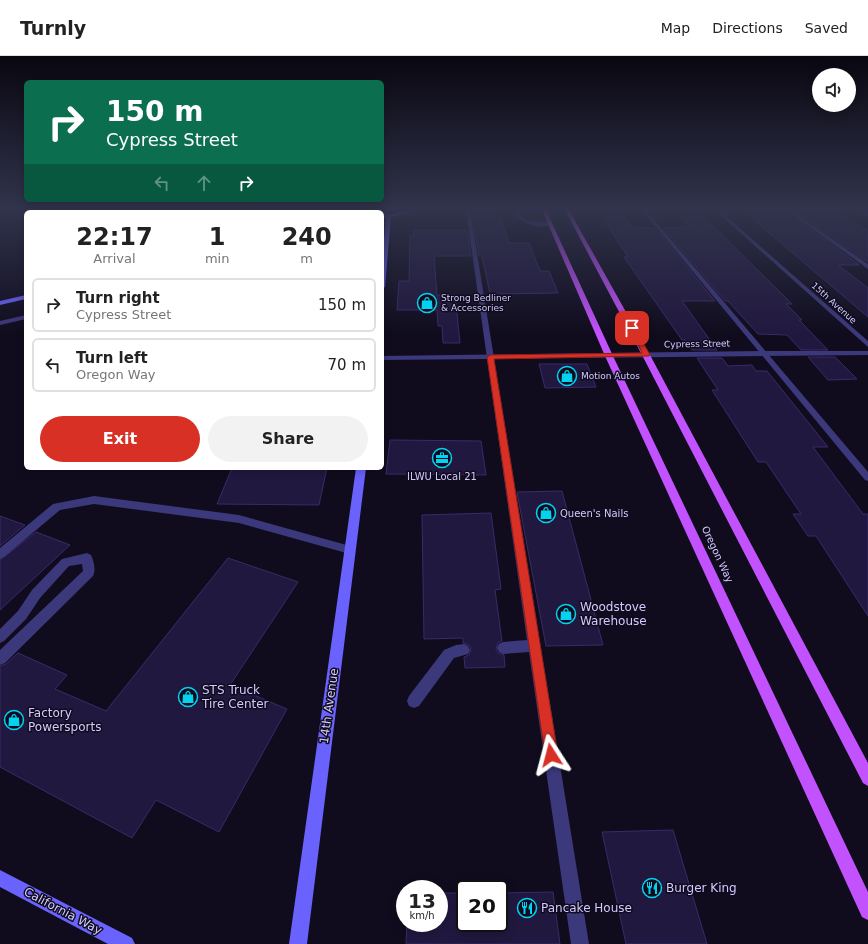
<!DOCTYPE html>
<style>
:root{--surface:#fff;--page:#f2f2f2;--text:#222;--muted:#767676;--line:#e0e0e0;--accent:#d93025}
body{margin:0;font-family:"DejaVu Sans",sans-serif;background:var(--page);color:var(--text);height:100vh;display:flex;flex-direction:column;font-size:15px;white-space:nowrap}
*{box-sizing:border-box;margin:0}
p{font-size:13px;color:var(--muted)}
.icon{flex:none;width:22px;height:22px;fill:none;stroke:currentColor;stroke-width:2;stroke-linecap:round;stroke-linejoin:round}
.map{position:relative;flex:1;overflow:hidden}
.panel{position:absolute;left:24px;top:154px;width:360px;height:260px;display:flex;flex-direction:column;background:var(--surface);border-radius:6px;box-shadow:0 2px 10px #0003}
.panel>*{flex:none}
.top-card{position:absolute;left:24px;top:24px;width:360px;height:122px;border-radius:6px;box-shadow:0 2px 10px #0003;background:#0b6e4f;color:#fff;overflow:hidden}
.buttons{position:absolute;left:812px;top:12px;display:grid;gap:8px}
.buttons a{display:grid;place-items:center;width:44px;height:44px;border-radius:50%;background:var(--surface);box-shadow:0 2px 10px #0003;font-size:20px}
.speed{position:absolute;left:396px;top:824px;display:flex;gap:8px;font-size:20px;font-weight:700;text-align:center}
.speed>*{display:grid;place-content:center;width:52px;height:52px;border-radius:50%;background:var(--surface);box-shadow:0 2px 10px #0003;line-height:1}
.speed small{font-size:10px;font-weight:400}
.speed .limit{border:2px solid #111;border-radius:6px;background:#fff;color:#111}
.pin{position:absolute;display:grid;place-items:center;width:34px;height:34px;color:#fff;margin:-17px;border-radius:8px;box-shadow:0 2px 6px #0006}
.me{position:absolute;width:44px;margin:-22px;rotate:351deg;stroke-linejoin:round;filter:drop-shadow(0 0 3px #0008)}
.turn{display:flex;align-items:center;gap:14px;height:84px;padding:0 16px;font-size:18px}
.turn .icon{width:52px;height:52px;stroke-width:2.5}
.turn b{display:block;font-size:28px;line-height:34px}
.lanes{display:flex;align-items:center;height:38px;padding:0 16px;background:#0003;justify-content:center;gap:20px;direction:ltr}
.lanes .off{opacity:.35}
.eta{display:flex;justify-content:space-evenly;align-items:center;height:68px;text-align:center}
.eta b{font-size:24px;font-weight:700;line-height:28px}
.button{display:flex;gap:8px;margin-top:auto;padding:8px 16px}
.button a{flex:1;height:46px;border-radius:24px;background:var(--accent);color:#fff;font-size:16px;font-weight:700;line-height:46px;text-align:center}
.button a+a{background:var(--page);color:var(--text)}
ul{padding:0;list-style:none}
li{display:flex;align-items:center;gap:12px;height:54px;margin:0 8px 6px;padding:0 8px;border:2px solid var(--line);border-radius:6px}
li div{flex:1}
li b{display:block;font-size:15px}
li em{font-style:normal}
header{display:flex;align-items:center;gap:24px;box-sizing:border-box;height:56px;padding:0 20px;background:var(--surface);border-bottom:1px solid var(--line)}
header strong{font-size:19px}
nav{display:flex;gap:22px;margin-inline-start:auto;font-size:14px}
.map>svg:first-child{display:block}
.building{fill:#21183f;stroke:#392b6a}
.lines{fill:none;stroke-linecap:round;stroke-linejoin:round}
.lane{fill:#3c387c;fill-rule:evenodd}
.street{fill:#3c387c;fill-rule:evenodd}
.secondary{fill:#6a62fd;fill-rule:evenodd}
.primary{fill:#c252fd;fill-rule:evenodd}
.route{fill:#d93025;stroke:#8d1f18}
.labels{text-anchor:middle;stroke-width:3;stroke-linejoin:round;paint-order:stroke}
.far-poi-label{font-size:9px;fill:#d1cafe;stroke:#100c1e;text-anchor:start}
.far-street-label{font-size:9px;fill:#d1cafe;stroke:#100c1e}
.poi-label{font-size:10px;fill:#d1cafe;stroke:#100c1e}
.street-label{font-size:10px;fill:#d1cafe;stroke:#100c1e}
.near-poi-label{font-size:12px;fill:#d1cafe;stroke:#100c1e;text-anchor:start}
.near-street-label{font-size:12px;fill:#d1cafe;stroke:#100c1e}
</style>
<header>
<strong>Turnly</strong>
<nav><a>Map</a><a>Directions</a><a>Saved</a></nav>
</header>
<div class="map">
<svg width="868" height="888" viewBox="0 0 868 888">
<rect width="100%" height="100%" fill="#100c1e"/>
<!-- building -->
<path class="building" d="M477 154H498L509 187H529L540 215H549L558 237 490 238 482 200H479L472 157H478Z
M742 154H785L859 209H838L868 232V261Z
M793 154H835L868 175V206Z
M602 161H625L633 172H655L715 245H682L717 294H692L685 284H682L624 201H628Z
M680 161H704L792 248H786L802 264H799L828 294H801L787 279 758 278 728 245H725L663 172 689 171Z
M414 174H467L471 200H434L437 239H455L460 287H443L442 270H438L437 254H397L399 225H409L410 180H414Z
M808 301H835L857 323 828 324Z
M697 302H722L728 310 752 309 756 315H767L828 391H813L863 458H868V560L816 480H808L793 458H801L766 406H758L712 334H718Z
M539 308H587L596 331 545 332Z
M390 384 481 385 486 419 386 418Z
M232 412H327L319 449 217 448Z
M562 435 603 589 546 590 517 436Z
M491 457 501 533 495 534 502 585 498 587 496 593 498 597 504 599 505 611 465 612 464 601 469 599 471 593 469 589 463 587V582L424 583 422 459Z
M0 460 25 469 0 490Z
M36 476 70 489 0 554V504Z
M228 502 298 526 230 629 287 653 219 776 156 744 132 782 0 711V610L6 608 18 597 67 619 55 633 106 655Z
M673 774 707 888H626L602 776Z
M553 836 560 888H406L407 867H439V837H465V867H499V837Z"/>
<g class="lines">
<!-- lane -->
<path class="lane" d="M223 154H227L229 156H224Z
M324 154H332L327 156H316Z
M335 154H339L341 156H336Z
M384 154H388L391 161H387Z
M466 154H470L589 888H571L529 596 503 598 499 596 497 592 499 588 503 586 527 584Z
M513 154H517C528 173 539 161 552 168 539 175 519 167 513 154Z
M642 154H646L868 416V425L865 424Z
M786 154H791L868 208V213Z
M26 259V263L0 269V265Z
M94 440 239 459 350 490 354 491 355 494 354 497 350 498 239 467 94 448 60 454 4 501 0 503V492L53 448Z
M87 497 91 499C94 505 96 515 93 520L5 607 0 609V594L83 515 82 508 69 510 40 542 26 563 4 585 0 587V573L18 555 32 534 62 503Z
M464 588 468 590 470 594 468 598 454 602 419 650 414 652 409 650 407 645 409 640 444 594 456 589Z"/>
<!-- street -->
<path class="street" d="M715 154H719L868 285V291Z
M857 154H862L868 157V160Z
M762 295H868V299L382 304V300Z"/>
<!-- secondary -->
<path class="secondary" d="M413 154H420L391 161 385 231 382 233V202L386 162H382V160Z
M26 239V243L0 249V245Z
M356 412H366L307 888H289Z
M0 814 132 882 135 888H108L0 831Z"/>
<!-- primary -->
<path class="primary" d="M542 154H546L613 300 868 836V864L862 861 605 300Z
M565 154H569L650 299 868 707V730L863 727 642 299Z"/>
</g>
<!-- sky -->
<linearGradient id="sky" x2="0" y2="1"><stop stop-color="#090710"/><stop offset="0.55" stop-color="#31344c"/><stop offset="1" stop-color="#31344c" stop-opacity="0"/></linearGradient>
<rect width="868" height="278" fill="url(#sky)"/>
<!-- route -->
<path class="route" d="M630 271 635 272 650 299 649 300 494 303 558 699 556 704 551 706 546 704 545 699 487 301 491 299 642 297Z"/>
<!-- icons -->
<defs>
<g id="shop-ring" transform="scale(1)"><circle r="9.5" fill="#100c1e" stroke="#03d2f1" stroke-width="1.5"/><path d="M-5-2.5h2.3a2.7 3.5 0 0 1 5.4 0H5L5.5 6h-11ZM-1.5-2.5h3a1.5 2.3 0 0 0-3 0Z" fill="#03d2f1"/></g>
<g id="office-ring" transform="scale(1)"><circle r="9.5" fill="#100c1e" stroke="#03d2f1" stroke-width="1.5"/><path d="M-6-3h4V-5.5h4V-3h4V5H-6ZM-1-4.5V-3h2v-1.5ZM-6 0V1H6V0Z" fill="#03d2f1"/></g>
<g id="restaurant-ring" transform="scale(1)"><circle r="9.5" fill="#100c1e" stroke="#03d2f1" stroke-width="1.5"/><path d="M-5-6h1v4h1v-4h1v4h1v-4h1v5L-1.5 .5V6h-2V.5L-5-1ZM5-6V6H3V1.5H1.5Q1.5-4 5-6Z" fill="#03d2f1"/></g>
</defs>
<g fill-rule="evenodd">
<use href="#shop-ring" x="427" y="247"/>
<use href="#shop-ring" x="567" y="320"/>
<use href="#office-ring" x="442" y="402"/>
<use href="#shop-ring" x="546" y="457"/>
<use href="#shop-ring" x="566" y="558"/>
<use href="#shop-ring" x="188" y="641"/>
<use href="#shop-ring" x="14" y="664"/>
<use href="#restaurant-ring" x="652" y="832"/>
<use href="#restaurant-ring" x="527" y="852"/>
</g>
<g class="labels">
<!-- far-poi labels -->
<g class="far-poi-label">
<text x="441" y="245">Strong Bedliner<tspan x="441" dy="10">&amp; Accessories</tspan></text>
<text x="581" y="323">Motion Autos</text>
</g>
<!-- far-street labels -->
<g class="far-street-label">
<text transform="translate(834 247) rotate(42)" y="3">15th Avenue</text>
<text transform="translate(697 288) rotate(-1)" y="3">Cypress Street</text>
</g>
<!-- poi labels -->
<g class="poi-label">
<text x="442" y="424">ILWU Local 21</text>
<text x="560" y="461" text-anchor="start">Queen's Nails</text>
</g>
<!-- street labels -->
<g class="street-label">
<text transform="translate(718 498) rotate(65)" y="4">Oregon Way</text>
</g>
<!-- near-poi labels -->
<g class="near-poi-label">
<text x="580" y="555">Woodstove<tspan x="580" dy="14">Warehouse</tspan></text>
<text x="202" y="638">STS Truck<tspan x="202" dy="14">Tire Center</tspan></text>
<text x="28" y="661">Factory<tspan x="28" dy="14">Powersports</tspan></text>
<text x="666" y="836">Burger King</text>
<text x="541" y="856">Pancake House</text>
</g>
<!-- near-street labels -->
<g class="near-street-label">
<text transform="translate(329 650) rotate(-82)" y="4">14th Avenue</text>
<text transform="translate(63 855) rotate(28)" y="4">California Way</text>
</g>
</g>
</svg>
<div class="buttons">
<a><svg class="icon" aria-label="sound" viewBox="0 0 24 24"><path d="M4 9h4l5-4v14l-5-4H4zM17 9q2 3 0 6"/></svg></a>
</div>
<div class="speed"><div>13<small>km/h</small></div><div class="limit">20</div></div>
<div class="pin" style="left:632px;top:272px;background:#d93025"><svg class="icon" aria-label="arrive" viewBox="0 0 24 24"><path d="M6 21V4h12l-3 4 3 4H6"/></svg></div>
<svg class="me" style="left:551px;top:699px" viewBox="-20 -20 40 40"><path d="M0-17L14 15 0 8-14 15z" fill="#d93025" stroke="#fff" stroke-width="4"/></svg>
<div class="top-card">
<div class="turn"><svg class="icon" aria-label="right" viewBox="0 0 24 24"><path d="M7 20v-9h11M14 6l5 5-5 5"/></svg><div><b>150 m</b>Cypress Street</div></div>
<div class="lanes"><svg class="icon off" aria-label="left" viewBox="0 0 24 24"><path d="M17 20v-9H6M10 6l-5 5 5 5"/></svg><svg class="icon off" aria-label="ahead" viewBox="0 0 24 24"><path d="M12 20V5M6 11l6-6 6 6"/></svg><svg class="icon" aria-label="right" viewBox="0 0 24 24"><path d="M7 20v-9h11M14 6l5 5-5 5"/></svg></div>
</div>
<section class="panel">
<div class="eta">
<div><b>22:17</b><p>Arrival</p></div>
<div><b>1</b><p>min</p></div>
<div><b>240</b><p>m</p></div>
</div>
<ul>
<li><svg class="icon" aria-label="right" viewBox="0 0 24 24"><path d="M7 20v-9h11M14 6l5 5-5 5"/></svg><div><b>Turn right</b><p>Cypress Street</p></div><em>150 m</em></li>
<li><svg class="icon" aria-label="left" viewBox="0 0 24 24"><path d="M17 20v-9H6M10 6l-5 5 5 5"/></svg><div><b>Turn left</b><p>Oregon Way</p></div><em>70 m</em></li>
</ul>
<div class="button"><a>Exit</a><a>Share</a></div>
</section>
</div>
